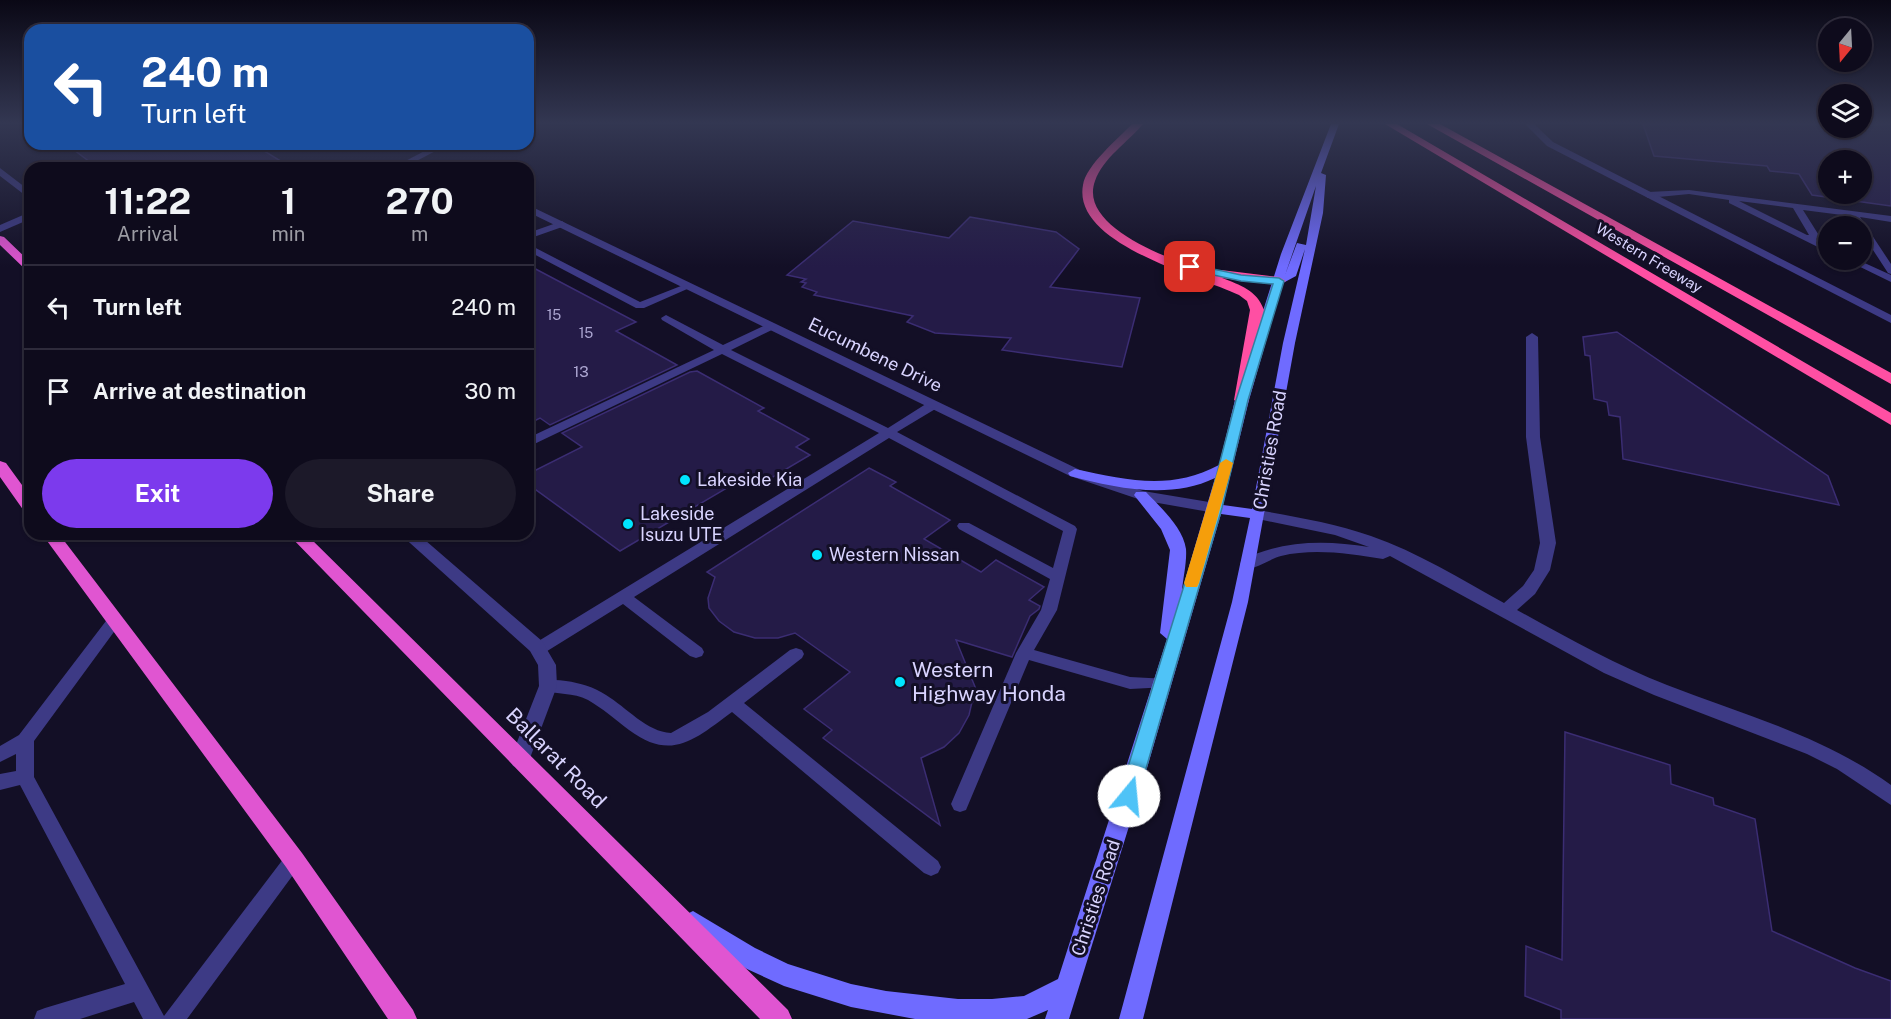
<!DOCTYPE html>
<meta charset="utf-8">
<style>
:root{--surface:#0e0b1c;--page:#1c1929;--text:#f1f3f6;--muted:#9b9ba3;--line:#2e2b3b;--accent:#7c3aed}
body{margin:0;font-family:"Public Sans",sans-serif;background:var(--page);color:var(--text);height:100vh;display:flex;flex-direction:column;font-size:22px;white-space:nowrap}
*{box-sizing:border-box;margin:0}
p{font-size:20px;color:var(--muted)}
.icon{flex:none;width:33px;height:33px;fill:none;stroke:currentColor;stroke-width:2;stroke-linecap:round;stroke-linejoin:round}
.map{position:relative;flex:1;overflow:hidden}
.sheet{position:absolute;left:24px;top:162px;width:510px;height:378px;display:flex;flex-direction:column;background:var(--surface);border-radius:18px;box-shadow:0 2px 4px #0004,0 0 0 2px var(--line)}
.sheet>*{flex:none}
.banner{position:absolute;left:24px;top:24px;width:510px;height:126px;border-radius:18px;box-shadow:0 2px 4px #0004,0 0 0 2px var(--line);background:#1a4fa0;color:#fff;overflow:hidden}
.needle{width:39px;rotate:198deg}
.tools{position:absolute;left:1818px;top:18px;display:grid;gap:12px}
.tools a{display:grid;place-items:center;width:54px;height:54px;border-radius:50%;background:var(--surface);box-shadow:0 2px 4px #0004,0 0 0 2px var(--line);font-size:30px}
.pin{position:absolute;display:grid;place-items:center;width:51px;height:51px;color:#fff;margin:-26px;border-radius:12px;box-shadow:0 3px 9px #0006}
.me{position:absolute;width:66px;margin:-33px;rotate:17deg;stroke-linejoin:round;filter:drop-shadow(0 0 4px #0008)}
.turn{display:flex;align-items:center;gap:21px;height:126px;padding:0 18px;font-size:27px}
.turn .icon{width:78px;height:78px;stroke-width:2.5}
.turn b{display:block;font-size:42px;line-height:51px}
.eta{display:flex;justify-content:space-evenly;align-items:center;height:102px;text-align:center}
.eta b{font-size:36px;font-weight:700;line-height:42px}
.button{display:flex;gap:12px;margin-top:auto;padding:12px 18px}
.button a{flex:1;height:69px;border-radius:36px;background:var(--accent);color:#fff;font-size:24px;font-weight:700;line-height:69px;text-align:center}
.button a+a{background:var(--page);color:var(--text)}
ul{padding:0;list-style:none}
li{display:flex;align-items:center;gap:18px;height:84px;padding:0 18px;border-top:2px solid var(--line)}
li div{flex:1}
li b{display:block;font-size:22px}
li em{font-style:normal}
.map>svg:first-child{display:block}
.building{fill:#241b47;stroke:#3b2d73;stroke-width:1.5;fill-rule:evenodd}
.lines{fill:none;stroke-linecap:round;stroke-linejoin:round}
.service{fill:#3d3a85;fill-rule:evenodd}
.minor{fill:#3d3a85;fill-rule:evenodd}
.secondary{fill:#6f6bff;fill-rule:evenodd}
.trunk{fill:#e055d1;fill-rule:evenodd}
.motorway{fill:#ff4fa3;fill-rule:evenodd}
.route{fill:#4fc3f7;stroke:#337fa1;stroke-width:1.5}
.slow{fill:#f59e0b}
.poi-dot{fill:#00e5ff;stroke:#130f26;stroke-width:2}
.labels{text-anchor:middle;stroke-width:6;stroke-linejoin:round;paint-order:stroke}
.far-number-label{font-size:14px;fill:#aca6d1}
.far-street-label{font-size:15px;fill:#d9d4ff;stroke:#130f26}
.number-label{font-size:15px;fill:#aca6d1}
.street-label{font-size:18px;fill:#d9d4ff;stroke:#130f26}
.poi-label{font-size:18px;fill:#d9d4ff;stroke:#130f26;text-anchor:start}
.near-poi-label{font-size:21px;fill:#d9d4ff;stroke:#130f26;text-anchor:start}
.near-street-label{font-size:21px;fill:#d9d4ff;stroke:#130f26}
</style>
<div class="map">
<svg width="1891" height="1019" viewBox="0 0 1891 1019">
<rect width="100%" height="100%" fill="#130f26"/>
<!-- building -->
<path class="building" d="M1643 124H1828V128L1891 124V206L1812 195 1799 174 1770 171 1767 166 1654 156ZM1828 160H1862V194H1828Z
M66 144H253L292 168H98Z
M970 217 1056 232 1079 249 1050 287 1140 298 1122 367 1002 350 1011 338 935 333 907 322 913 316 814 295 817 292 802 287 806 283 801 282 806 279 787 275 853 221 949 238Z
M528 265 636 322 616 331 677 365 550 425 540 418 528 424Z
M1617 332 1828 476 1839 505 1623 459 1620 417 1609 415 1607 402 1594 399 1590 356 1585 355 1583 337Z
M697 371 764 408 758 411 809 439 796 447 810 455 761 484 747 476 620 551 528 484V474L582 447 562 433 690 372Z
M869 468 896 482 890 486 950 520 924 539 981 572 996 560 1044 587 1029 600 1040 606 1039 609 1030 616 1012 657 956 640 980 699 972 702 969 715 959 733 944 747 921 758 940 825 823 738 832 730 804 709 850 672 795 633 778 638H755L734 632 719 621 709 608 708 598 715 577 707 572Z
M1565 732 1670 765 1671 784 1713 798 1714 805 1755 819 1772 931 1855 968 1891 981V1019H1561V1010L1525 996 1526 946 1562 960Z"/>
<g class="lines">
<!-- service -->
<path class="service" d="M1689 190 1891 216V222L1860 217 1891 264V274L1888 273 1862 233V226H1857L1850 216 1803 210 1820 237 1816 239 1828 246V252L1729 203V200L1689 194 1648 198 1644 195 1648 192ZM1739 201 1793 208 1809 235H1807Z
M562 221 566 224 565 226 528 239V233Z
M528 244 640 302 686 284 694 286 644 308H636L528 251Z
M1846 260H1858L1891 275V282Z
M666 315 723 345 768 324H776V328L731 350 888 428 929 402H937L939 405 937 408 897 432 1075 526 1077 529 1057 610 1034 650 1130 677 1168 679 1170 683 1168 687 1130 689 1029 660 966 810 960 812 954 810 951 804 1016 653 1041 610 1050 579 959 529 957 526 959 523H969L1053 568 1063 531 889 438 634 597 702 648 704 652 702 656 696 658 690 656 623 604 544 653 538 655 532 653 530 649 532 645 879 433 722 354 528 447V438L714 350 662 320 661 318Z
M114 616 119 617 122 621 119 625 34 741V777L164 1016 287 854 294 851 301 854 304 860 187 1019H143L134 1002 80 1019H34L37 1011 45 1008 125 984 20 785 0 790V774L16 771V754L0 762V746L19 735 109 617Z
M796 648 802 650 804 654 802 658 744 703 938 861 941 867 938 873 931 876 924 873 732 712C695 739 672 762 629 730 616 720 602 708 588 700 573 692 557 695 542 690L540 686 542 682C550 679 558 680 566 681 580 683 594 687 606 695 626 707 647 732 671 733L708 712 790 650Z"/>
<!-- minor -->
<path class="minor" d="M1525 124H1534L1553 142 1891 315V323L1547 146Z
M438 144H449L403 168H392Z
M0 168 30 191V199L0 176Z
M528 205 1080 470 1143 491 1215 503 1222 508 1215 513 1141 500 1070 476 528 212Z
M30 212V219L0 232V225Z
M1532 333 1538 337 1540 437 1556 543 1550 570 1535 594 1517 610C1566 637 1615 665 1667 685 1745 715 1823 736 1891 785V805L1837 769 1807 754 1654 695 1604 673 1390 556 1383 559C1350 554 1315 548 1281 556 1269 559 1255 571 1242 568L1240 564 1242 560C1283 540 1325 540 1369 547L1335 535 1253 518 1250 515 1258 510C1296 517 1334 523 1371 536 1417 552 1461 579 1504 603L1523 586 1534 570 1540 543 1526 437V337Z
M400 534H418L542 641 556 665 557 686 527 766 520 768 513 766 510 760 539 686 538 665 530 651Z"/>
<!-- secondary -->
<path class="secondary" d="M1331 124H1339L1321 173 1326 175 1323 213 1295 343 1248 602 1143 1019H1119L1232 602 1250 518 1221 514 1145 775 1069 1019H1045L1048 1010 1027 1019H915L851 1007 784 986 747 969 685 929 682 922 685 915 693 911 755 948 788 964 851 984 886 991 958 999H992L1024 996 1058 979 1167 639 1160 633 1170 550 1161 529 1134 495 1136 492H1146C1160 507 1183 527 1186 549 1187 562 1183 578 1182 591L1215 478C1170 500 1116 488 1070 476L1068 473 1075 469C1127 480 1170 491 1219 465L1235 400 1281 254ZM1316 186 1306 245 1297 243 1285 275ZM1305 249 1283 343 1252 509 1223 505 1249 400 1283 283 1296 276Z"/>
<!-- trunk -->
<path class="trunk" d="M0 236 4 237 30 262V272L26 270 0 245Z
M0 461 6 463 30 496V512L24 511 0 477Z
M42 534H59L302 853 413 1010 417 1019H388L286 867Z
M288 534H306L788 1010 792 1019H760Z"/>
<!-- motorway -->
<path class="motorway" d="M1132 124H1143C1128 142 1103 158 1095 181 1077 230 1182 263 1216 275V271L1221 270 1279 277 1286 281 1279 285 1222 278C1240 285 1257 290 1264 310L1248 403 1242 405 1234 400 1250 310 1247 301 1239 295C1199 276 1072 244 1083 185 1086 165 1118 139 1132 124Z
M1385 124H1397L1891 413V425Z
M1427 124H1440L1891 373V384Z"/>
</g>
<!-- sky -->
<linearGradient id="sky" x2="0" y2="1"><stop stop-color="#0a0815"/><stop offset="0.46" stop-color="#333752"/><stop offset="1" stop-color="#333752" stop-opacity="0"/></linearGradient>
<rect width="1891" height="267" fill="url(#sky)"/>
<!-- route -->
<path class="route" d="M1190 264 1241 275 1279 278 1284 281 1248 400 1222 508 1138 796 1135 802 1129 804 1122 802 1119 796 1208 508 1236 400 1273 284 1241 281 1186 269V265Z"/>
<!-- slow -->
<path class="slow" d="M1226 459 1233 463 1199 583 1197 587H1186L1184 583 1220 463Z"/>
<!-- markers -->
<g class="poi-dot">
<circle cx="685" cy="480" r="6"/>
<circle cx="628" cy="524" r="6"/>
<circle cx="817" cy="555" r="6"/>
<circle cx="900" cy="682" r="6"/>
</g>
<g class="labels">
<!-- far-number labels -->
<g class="far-number-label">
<text x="554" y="320">15</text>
<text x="586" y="338">15</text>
</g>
<!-- far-street labels -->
<g class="far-street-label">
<text transform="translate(1649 258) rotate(31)" y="5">Western Freeway</text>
</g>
<!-- number labels -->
<g class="number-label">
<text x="581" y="377">13</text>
</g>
<!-- street labels -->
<g class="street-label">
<text transform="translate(875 355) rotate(26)" y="6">Eucumbene Drive</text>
<text transform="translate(1270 450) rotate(-80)" y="6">Christies Road</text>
<text transform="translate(1096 898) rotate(-72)" y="6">Christies Road</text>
</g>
<!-- poi labels -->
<g class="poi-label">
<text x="697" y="486">Lakeside Kia</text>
<text x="640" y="520">Lakeside<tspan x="640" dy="21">Isuzu UTE</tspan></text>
<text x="829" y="561">Western Nissan</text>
</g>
<!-- near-poi labels -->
<g class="near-poi-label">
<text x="912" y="677">Western<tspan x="912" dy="24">Highway Honda</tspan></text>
</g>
<!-- near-street labels -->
<g class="near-street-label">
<text transform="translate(556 758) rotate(45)" y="7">Ballarat Road</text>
</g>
</g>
</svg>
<div class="tools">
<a><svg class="needle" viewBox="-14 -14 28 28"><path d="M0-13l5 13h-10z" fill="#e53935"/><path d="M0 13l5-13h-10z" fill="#9b9ba3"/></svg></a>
<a><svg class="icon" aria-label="layers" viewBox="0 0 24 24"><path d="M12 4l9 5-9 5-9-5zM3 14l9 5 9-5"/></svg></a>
<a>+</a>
<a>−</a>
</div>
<div class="pin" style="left:1190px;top:267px;background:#d93025"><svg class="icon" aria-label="arrive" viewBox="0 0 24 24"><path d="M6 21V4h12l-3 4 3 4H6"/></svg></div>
<svg class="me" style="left:1129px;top:796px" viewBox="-20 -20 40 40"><circle r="19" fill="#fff"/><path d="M0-13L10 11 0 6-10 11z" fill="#4fc3f7"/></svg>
<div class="banner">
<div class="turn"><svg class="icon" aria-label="left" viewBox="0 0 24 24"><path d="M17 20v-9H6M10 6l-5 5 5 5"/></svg><div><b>240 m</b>Turn left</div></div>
</div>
<section class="sheet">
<div class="eta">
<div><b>11:22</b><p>Arrival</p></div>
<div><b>1</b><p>min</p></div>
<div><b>270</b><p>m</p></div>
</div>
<ul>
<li><svg class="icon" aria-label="left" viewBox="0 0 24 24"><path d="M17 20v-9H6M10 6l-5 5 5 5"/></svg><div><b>Turn left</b></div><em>240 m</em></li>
<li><svg class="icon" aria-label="arrive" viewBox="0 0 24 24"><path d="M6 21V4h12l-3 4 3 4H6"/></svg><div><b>Arrive at destination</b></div><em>30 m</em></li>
</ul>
<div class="button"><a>Exit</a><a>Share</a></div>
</section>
</div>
